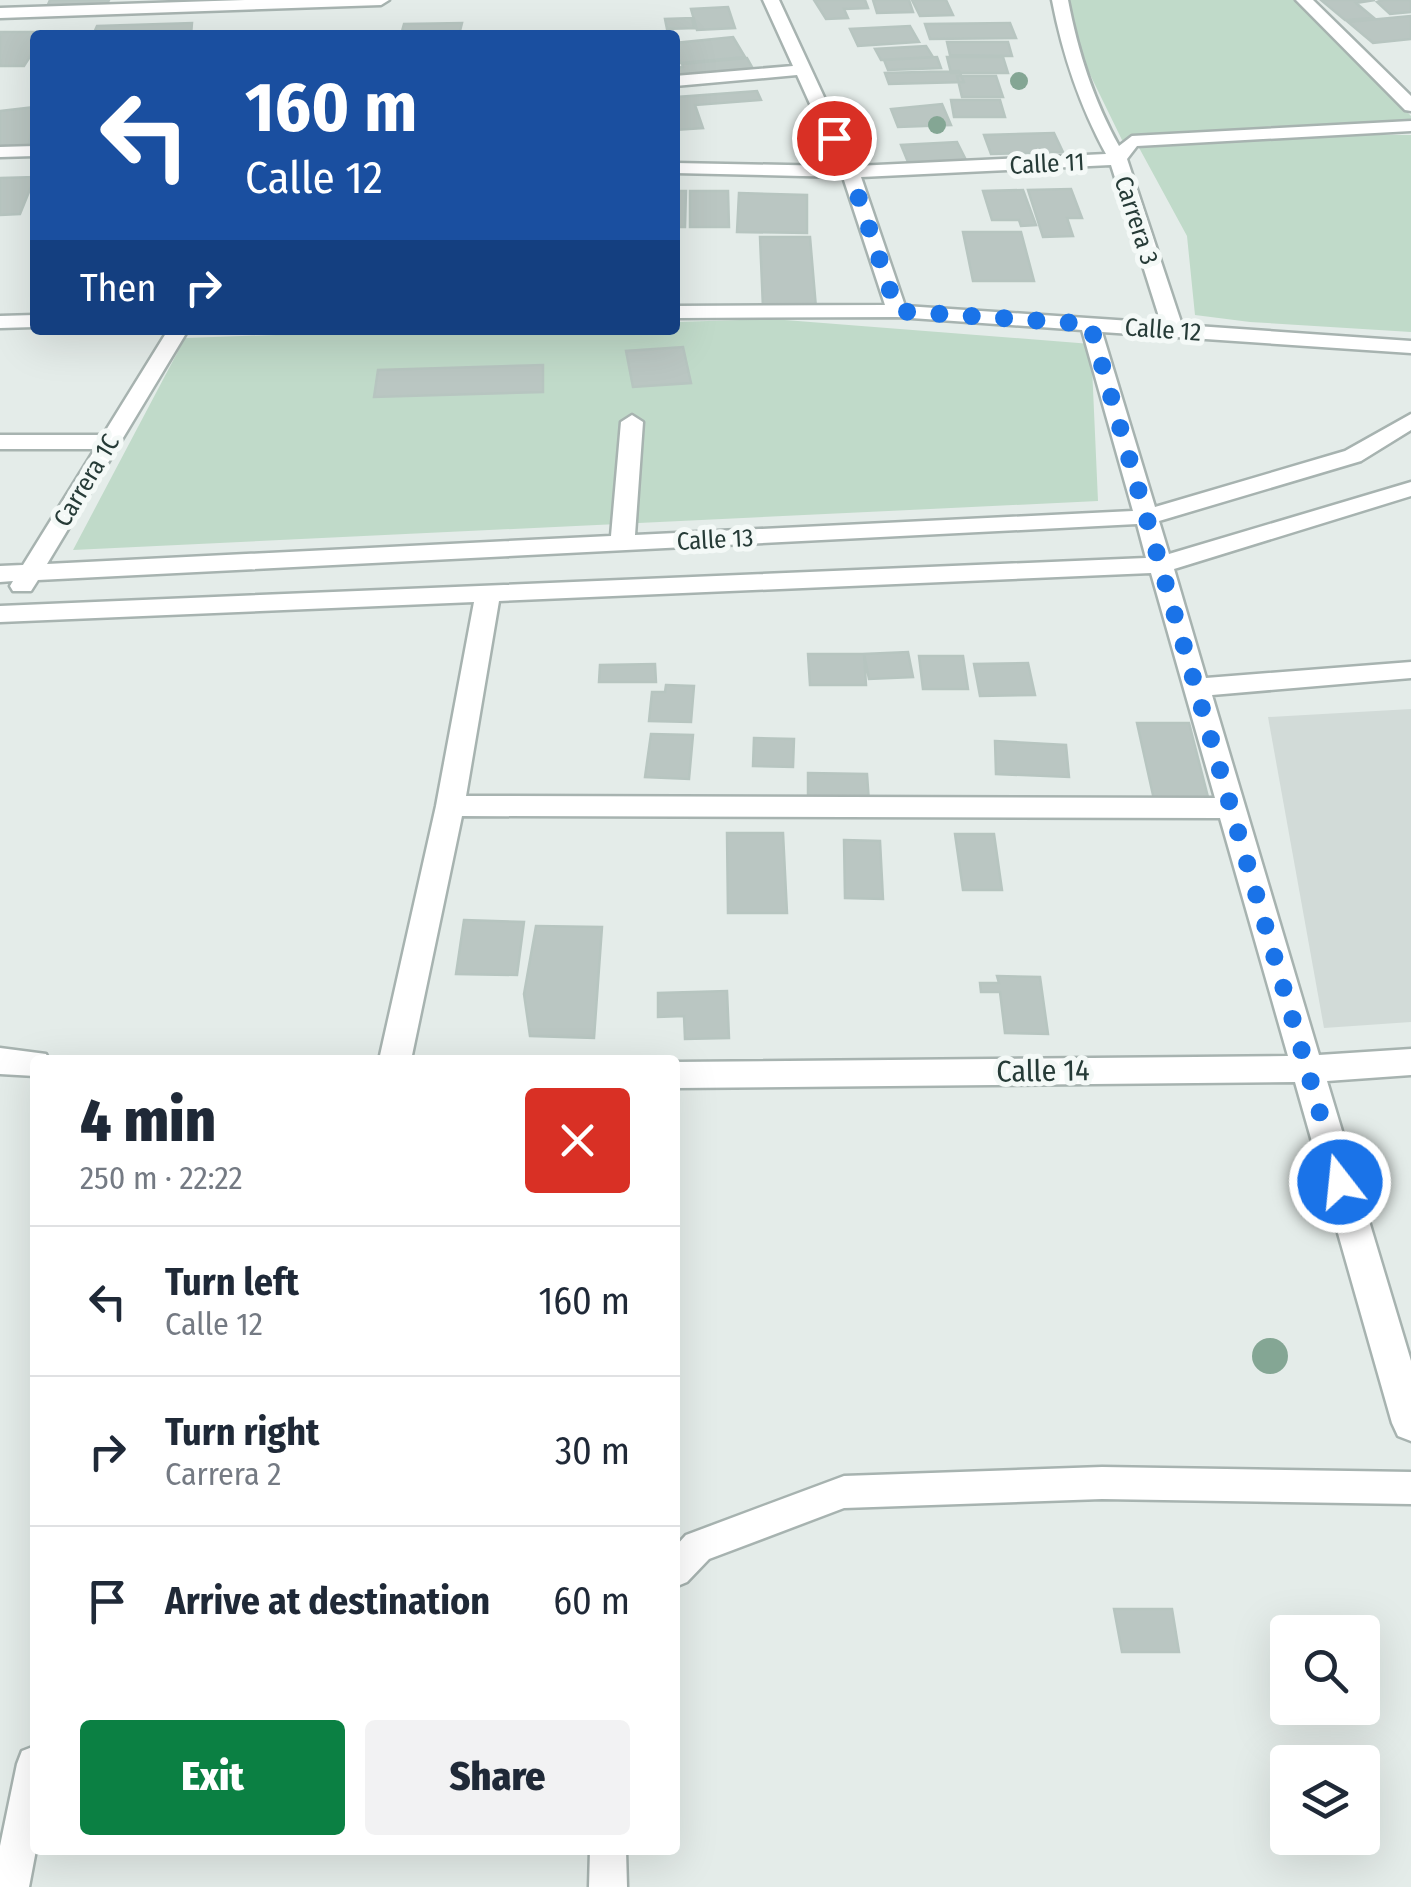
<!DOCTYPE html>
<meta charset="utf-8">
<style>
:root{--surface:#fff;--page:#f2f2f3;--text:#1f2937;--muted:#747a83;--line:#e0e1e3;--accent:#0b8043}
body{margin:0;font-family:"Fira Sans Condensed",sans-serif;background:var(--page);color:var(--text);height:100vh;display:flex;flex-direction:column;font-size:38px;white-space:nowrap}
*{box-sizing:border-box;margin:0}
p{font-size:32px;color:var(--muted)}
.icon{flex:none;width:55px;height:55px;fill:none;stroke:currentColor;stroke-width:2;stroke-linecap:round;stroke-linejoin:round}
.map{position:relative;flex:1;overflow:hidden}
.details{position:absolute;left:30px;top:1055px;width:650px;height:800px;display:flex;flex-direction:column;background:var(--surface);border-radius:10px;box-shadow:0 10px 40px #0002}
.details>*{flex:none}
.hud{position:absolute;left:30px;top:30px;width:650px;height:305px;border-radius:10px;box-shadow:0 10px 40px #0002;background:#1a4fa0;color:#fff;overflow:hidden}
.controls{position:absolute;left:1270px;top:1615px;display:grid;gap:20px}
.controls a{display:grid;place-items:center;width:110px;height:110px;border-radius:10px;background:var(--surface);box-shadow:0 10px 40px #0002;font-size:50px}
.pin{position:absolute;display:grid;place-items:center;width:85px;height:85px;color:#fff;margin:-42px;border:5px solid #fff;border-radius:50%;box-shadow:0 2px 10px #0007}
.me{position:absolute;width:110px;margin:-55px;rotate:344deg;stroke-linejoin:round;filter:drop-shadow(0 0 8px #0008)}
.turn{display:flex;align-items:center;gap:35px;height:210px;padding:0 50px;font-size:45px}
.turn .icon{width:130px;height:130px;stroke-width:2.5}
.turn b{display:block;font-size:70px;line-height:85px}
.then{display:flex;align-items:center;height:95px;padding:0 50px;background:#0003;gap:20px;font-size:38px}
.round{display:grid;place-items:center;flex:none;width:105px;height:105px;border-radius:10px;background:var(--page)}
.head{display:flex;align-items:center;justify-content:space-between;height:170px;padding:0 50px}
h1{font-size:60px;font-weight:800;line-height:75px}
.action{display:flex;gap:20px;margin-top:auto;padding:20px 50px}
.action a{flex:1;height:115px;border-radius:10px;background:var(--accent);color:#fff;font-size:40px;font-weight:800;line-height:115px;text-align:center}
.action a+a{background:var(--page);color:var(--text)}
ul{padding:0;list-style:none}
li{display:flex;align-items:center;gap:30px;height:150px;padding:0 50px;border-top:2px solid var(--line)}
li div{flex:1}
li b{display:block;font-size:38px}
li em{font-style:normal}
.map>svg:first-child{display:block}
.built{fill:#d2dbd8}
.green{fill:#c0dac9}
.building{fill:#bac6c2;stroke:#b7c5c0;stroke-width:2.5}
.lines{fill:none;stroke-linecap:round;stroke-linejoin:round}
.service-casing{stroke:#a7b3b0;stroke-width:5}
.minor-casing{stroke:#a7b3b0;stroke-width:5}
.service{fill:#fff;fill-rule:evenodd}
.minor{fill:#fff;fill-rule:evenodd}
.tree{fill:#84a694}
.route{stroke:#1a73e8;stroke-width:18;stroke-dasharray:0 32.4}
.labels{text-anchor:middle;stroke-width:10;stroke-linejoin:round;paint-order:stroke}
.far-street-label{font-size:25px;fill:#263b37;stroke:#f4f9f7}
.street-label{font-size:30px;fill:#263b37;stroke:#f4f9f7}
</style>
<div class="map">
<svg width="1411" height="1887" viewBox="0 0 1411 1887">
<rect width="100%" height="100%" fill="#e4ece9"/>
<!-- built -->
<path class="built" d="M1411 709V1022L1324 1028 1268 717Z"/>
<!-- green -->
<path class="green" d="M1067 0H1295L1346 46 1411 116V123L1122 140 1080 54Z
M1332 134 1411 135V332L1250 322 1195 315 1187 236 1137 144Z
M772 319 1091 344 1098 501 73 550 185 338 421 330H675V322Z"/>
<!-- building -->
<path class="building" d="M50 0H109L107 4 47 7Z
M814 0H865L868 8 844 9 848 18 826 19Z
M873 0H909L913 12 877 13Z
M912 0H946L953 15 920 16Z
M1321 0H1375L1356 3 1374 18 1345 20Z
M1382 0H1411V12L1390 14 1377 2Z
M728 7 735 28 697 30 691 9Z
M1411 16V39L1373 43 1348 22Z
M692 18 694 28 667 29 665 19Z
M192 23 191 35H93L97 26Z
M462 23 459 35H401L404 24Z
M1010 23 1016 38 930 39 925 24Z
M910 26 919 42 858 46 850 29Z
M0 32H45L35 35V49L24 66H0Z
M733 37 745 57 681 63 675 53V43Z
M947 42H1008L1012 56 950 55Z
M926 46 933 57 881 60 875 49Z
M937 57 941 68 888 70 884 60Z
M947 57H1003L1008 73H951Z
M747 58 757 76 675 83V68L683 67 682 64Z
M959 71 964 82 889 84 885 73Z
M957 76H996L1003 97H962Z
M757 91 761 100 695 105 703 128 675 130 677 97Z
M951 100H1000L1005 117H954Z
M942 104 951 125 898 127 891 109Z
M35 107 29 145 0 146V111Z
M1054 133 1063 152 991 154 984 135Z
M957 142 968 164 910 167 901 145Z
M35 177 20 214 0 215V178Z
M1071 189 1082 218H1067L1073 236 1043 237 1028 190Z
M1023 190 1036 225 1021 226 1019 220H992L983 191Z
M675 191H686L685 227H675Z
M690 191H728L729 227H690Z
M739 193 807 195V233L737 232Z
M963 232H1021L1034 281H973Z
M760 237H810L816 308H763Z
M683 347 691 383 633 387 626 351Z
M543 365V392L374 397 378 370Z
M908 652 913 677 869 679 864 654Z
M808 654H864L866 685H810Z
M919 656H963L968 689H923Z
M1028 663 1035 695 980 696 974 664Z
M655 664 656 682H599L600 665Z
M666 685 694 686 691 722 649 721 652 692H665Z
M1137 723H1189L1210 805 1155 804Z
M651 734 693 735 689 779 645 777Z
M754 738 794 739 793 767 753 766Z
M995 741 1066 745 1069 777 996 774Z
M808 773 867 774 869 803 808 802Z
M727 833H783L787 913H728Z
M955 834H994L1002 890H963Z
M844 840 880 841 883 899 845 898Z
M464 920 524 922 517 975 456 974Z
M536 926 602 927 594 1038 530 1036 524 994Z
M997 976 1040 977 1048 1034 1005 1033 1000 992H981L980 983H999Z
M727 991 729 1038 685 1039 684 1016 658 1017V993Z
M1114 1609H1172L1179 1652H1122Z"/>
<g class="lines">
<!-- service casing -->
<g class="service-casing">
<path id="service" d="M1102 1467 1411 1472V1504L1102 1499 844 1508 709 1559 687 1582 675 1587V1547L686 1535 844 1476Z
M35 1746 36 1850 29 1887H0V1846L17 1764 22 1751Z
M590 1850H626L627 1887H589Z"/>
</g>
<!-- minor casing -->
<g class="minor-casing">
<path id="minor" d="M245 0H389L381 5 0 18V8Z
M763 0H779L856 166 1106 154C1079 104 1063 56 1052 0H1068C1078 52 1093 99 1119 146L1132 136 1411 121V131L1137 146 1127 159 1182 325 1411 341V353L1102 332 1155 507 1345 451 1411 414V430L1361 461 1159 521 1169 554 1411 482V496L1174 569 1206 678 1411 662V678L1212 695 1319 1055 1411 1049V1075L1327 1081 1411 1361V1441L1398 1436 1392 1423 1295 1082 675 1088V1062L1288 1056 1220 818 462 816 411 1060H379L436 806 474 602 0 622V606L1146 558 1137 524 38 580 31 591H13L10 586 13 581 0 582V566L23 565 95 449H0V435H103L168 330H188L47 564 611 536 621 422 632 415 643 422 635 535 1133 511 1082 330 897 317 675 318V306L885 305 843 177 675 173V163L838 166 797 75 675 86V76L793 66ZM1111 165 1161 323 905 306 861 177ZM1151 573 1215 798 466 796 499 601Z
M1296 0H1313L1411 96V111L1405 110Z
M35 146V156L0 157V147Z
M35 315V327L0 328V316Z
M0 1048 46 1054 49 1060H35V1076L0 1074Z"/>
</g>
<!-- service -->
<use href="#service" class="service"/>
<!-- minor -->
<use href="#minor" class="minor"/>
</g>
<!-- trees -->
<g class="tree">
<circle cx="1019" cy="81" r="9"/>
<circle cx="937" cy="125" r="9"/>
<circle cx="1270" cy="1356" r="18"/>
</g>
<g class="lines">
<!-- route -->
<path class="route" d="M834 138 850 172 897 311 1090 324 1340 1182"/>
</g>
<g class="labels">
<!-- far-street labels -->
<g class="far-street-label">
<text transform="translate(1047 163) rotate(-3)" y="9">Calle 11</text>
<text transform="translate(1137 220) rotate(72)" y="9">Carrera 3</text>
<text transform="translate(1163 329) rotate(4)" y="9">Calle 12</text>
<text transform="translate(86 480) rotate(-59)" y="9">Carrera 1C</text>
<text transform="translate(715 539) rotate(-3)" y="9">Calle 13</text>
</g>
<!-- street labels -->
<g class="street-label">
<text transform="translate(1043 1071) rotate(-1)" y="10">Calle 14</text>
</g>
</g>
</svg>
<div class="controls">
<a><svg class="icon" aria-label="search" viewBox="0 0 24 24"><circle cx="10" cy="10" r="6"/><path d="M15 15l6 6"/></svg></a>
<a><svg class="icon" aria-label="layers" viewBox="0 0 24 24"><path d="M12 4l9 5-9 5-9-5zM3 14l9 5 9-5"/></svg></a>
</div>
<div class="pin" style="left:834px;top:138px;background:#d93025"><svg class="icon" aria-label="arrive" viewBox="0 0 24 24"><path d="M6 21V4h12l-3 4 3 4H6"/></svg></div>
<svg class="me" style="left:1340px;top:1182px" viewBox="-20 -20 40 40"><circle r="17" fill="#1a73e8" stroke="#fff" stroke-width="3"/><path d="M0-11L8 9 0 5-8 9z" fill="#fff"/></svg>
<div class="hud">
<div class="turn"><svg class="icon" aria-label="left" viewBox="0 0 24 24"><path d="M17 20v-9H6M10 6l-5 5 5 5"/></svg><div><b>160 m</b>Calle 12</div></div>
<div class="then">Then<svg class="icon" aria-label="right" viewBox="0 0 24 24"><path d="M7 20v-9h11M14 6l5 5-5 5"/></svg></div>
</div>
<section class="details">
<div class="head"><div><h1>4 min</h1><p>250 m · 22:22</p></div><a class="round" style="background:#d93025;color:#fff"><svg class="icon" aria-label="close" viewBox="0 0 24 24"><path d="M6 6l12 12M18 6L6 18"/></svg></a></div>
<ul>
<li><svg class="icon" aria-label="left" viewBox="0 0 24 24"><path d="M17 20v-9H6M10 6l-5 5 5 5"/></svg><div><b>Turn left</b><p>Calle 12</p></div><em>160 m</em></li>
<li><svg class="icon" aria-label="right" viewBox="0 0 24 24"><path d="M7 20v-9h11M14 6l5 5-5 5"/></svg><div><b>Turn right</b><p>Carrera 2</p></div><em>30 m</em></li>
<li><svg class="icon" aria-label="arrive" viewBox="0 0 24 24"><path d="M6 21V4h12l-3 4 3 4H6"/></svg><div><b>Arrive at destination</b></div><em>60 m</em></li>
</ul>
<div class="action"><a>Exit</a><a>Share</a></div>
</section>
</div>
